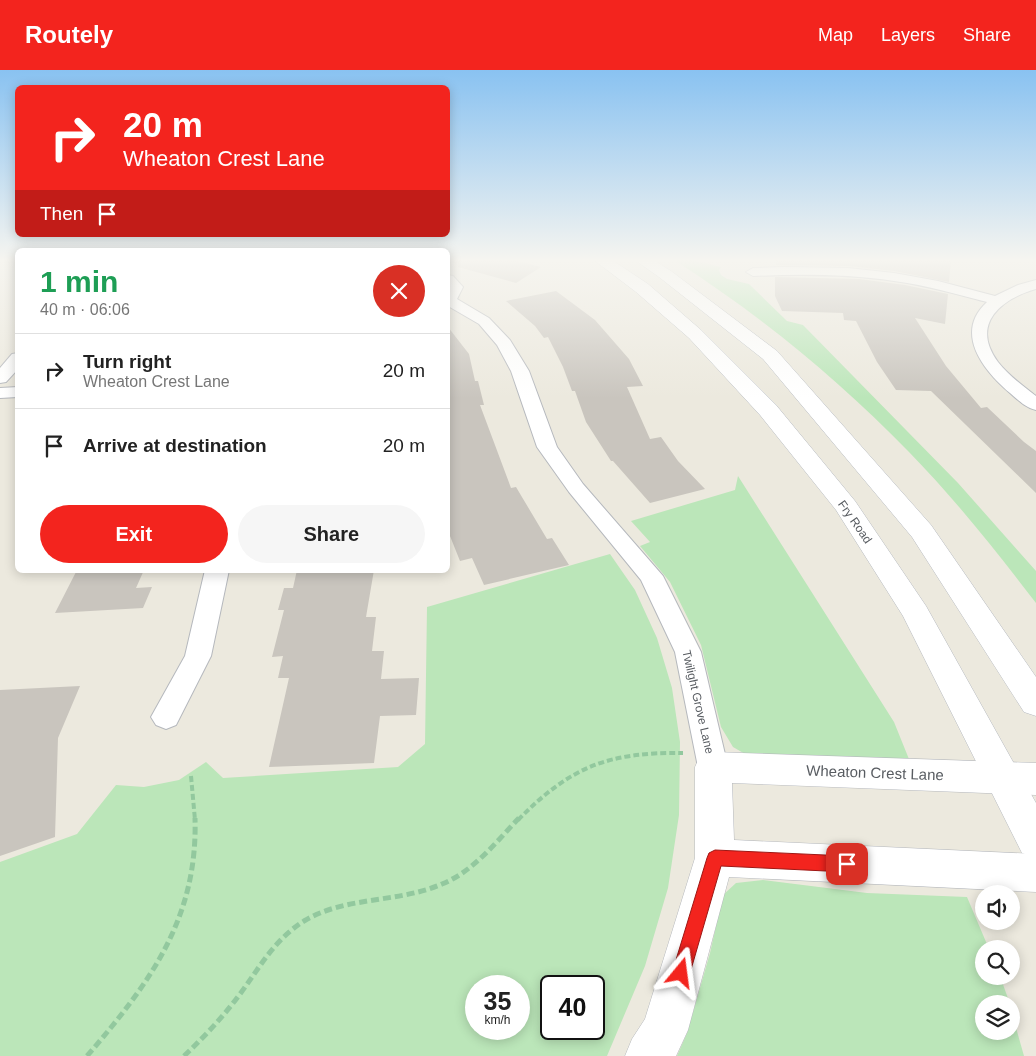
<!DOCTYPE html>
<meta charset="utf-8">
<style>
:root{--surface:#fff;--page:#f6f6f6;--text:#222;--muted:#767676;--line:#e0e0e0;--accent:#f3241e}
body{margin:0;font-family:Helvetica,sans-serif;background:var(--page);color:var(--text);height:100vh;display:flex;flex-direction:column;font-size:19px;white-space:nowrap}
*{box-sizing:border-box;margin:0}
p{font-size:16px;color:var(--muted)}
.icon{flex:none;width:28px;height:28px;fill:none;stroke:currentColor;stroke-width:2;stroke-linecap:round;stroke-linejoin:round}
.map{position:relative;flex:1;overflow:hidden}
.side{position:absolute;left:15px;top:178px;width:435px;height:325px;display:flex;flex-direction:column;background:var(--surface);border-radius:8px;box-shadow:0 2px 12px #0003}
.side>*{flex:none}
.guide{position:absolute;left:15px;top:15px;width:435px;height:152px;border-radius:8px;box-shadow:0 2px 12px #0003;background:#f3241e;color:#fff;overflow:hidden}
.buttons{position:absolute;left:975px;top:815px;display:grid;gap:10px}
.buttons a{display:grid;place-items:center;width:45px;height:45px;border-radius:50%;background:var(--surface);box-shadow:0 2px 12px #0003;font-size:25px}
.speed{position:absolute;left:465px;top:905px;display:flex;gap:10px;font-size:25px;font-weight:700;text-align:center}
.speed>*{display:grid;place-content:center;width:65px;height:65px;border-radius:50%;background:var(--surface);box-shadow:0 2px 12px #0003;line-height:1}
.speed small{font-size:12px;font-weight:400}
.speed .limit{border:2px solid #111;border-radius:8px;background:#fff;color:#111}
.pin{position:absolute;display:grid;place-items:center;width:42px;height:42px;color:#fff;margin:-21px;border-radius:10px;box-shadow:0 2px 8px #0006}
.me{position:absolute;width:55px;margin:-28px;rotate:16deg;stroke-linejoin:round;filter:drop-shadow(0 0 4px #0008)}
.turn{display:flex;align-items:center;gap:18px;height:105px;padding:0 25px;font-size:22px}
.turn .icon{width:65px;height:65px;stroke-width:2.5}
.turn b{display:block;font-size:35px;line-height:42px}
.then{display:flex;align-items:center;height:48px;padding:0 25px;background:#0003;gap:10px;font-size:19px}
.round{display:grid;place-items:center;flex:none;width:52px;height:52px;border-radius:26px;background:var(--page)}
.head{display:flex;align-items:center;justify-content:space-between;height:85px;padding:0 25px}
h1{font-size:30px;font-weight:700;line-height:38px;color:#1e9e55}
.button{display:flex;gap:10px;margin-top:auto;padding:10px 25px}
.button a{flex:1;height:58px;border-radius:30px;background:var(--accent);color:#fff;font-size:20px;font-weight:700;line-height:58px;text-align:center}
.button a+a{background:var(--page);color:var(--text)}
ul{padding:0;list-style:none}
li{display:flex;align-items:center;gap:15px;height:75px;padding:0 25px;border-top:1px solid var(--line)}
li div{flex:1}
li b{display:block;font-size:19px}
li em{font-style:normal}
header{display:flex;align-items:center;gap:30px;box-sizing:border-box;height:70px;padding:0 25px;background:var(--accent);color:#fff}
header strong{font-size:24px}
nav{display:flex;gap:28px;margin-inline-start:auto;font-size:18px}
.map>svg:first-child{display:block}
.green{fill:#bbe6b9;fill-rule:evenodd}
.building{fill:#c9c5be}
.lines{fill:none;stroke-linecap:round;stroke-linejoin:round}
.minor-casing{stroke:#b5b8bd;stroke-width:2}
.tertiary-casing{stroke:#b5b8bd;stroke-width:1}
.secondary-casing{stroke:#b5b9bf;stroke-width:1}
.path-far1{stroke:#92c89e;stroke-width:4;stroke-dasharray:6 3;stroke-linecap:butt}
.path{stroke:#92c89e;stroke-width:5;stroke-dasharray:8 4;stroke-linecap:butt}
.minor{fill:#fff;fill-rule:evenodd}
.tertiary{fill:#fff;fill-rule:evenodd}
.secondary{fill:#fff;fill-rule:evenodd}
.route{fill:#f3241e;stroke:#9e1714}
.labels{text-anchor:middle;stroke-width:4;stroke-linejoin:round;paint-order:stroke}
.street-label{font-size:12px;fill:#585c61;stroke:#fff}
.near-street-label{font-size:15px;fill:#585c61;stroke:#fff}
</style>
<header>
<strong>Routely</strong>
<nav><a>Map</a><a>Layers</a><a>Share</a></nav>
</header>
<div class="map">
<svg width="1036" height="986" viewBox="0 0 1036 986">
<rect width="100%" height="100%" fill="#ece9de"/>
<!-- green -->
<path class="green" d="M674 190H692L721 197 719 200 721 205 727 209 749 214 787 251 803 255 958 413 1036 501V533C996 481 955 429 909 382 838 309 760 245 674 190Z
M738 406 894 652 913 699 752 688 733 677 721 657 701 575 670 512 640 476 650 472 631 451 735 420Z
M610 484 635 520 657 568 672 618 680 672 679 745 668 818 645 896 607 986H0V792L77 764 116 715 144 717 179 710 206 692 223 708 398 697 425 674 427 537ZM476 916H519V959H476ZM551 916H594V959H551Z
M763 810 867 823 967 827 989 879H984V906H1000L1010 934H984V961H1011V940L1024 986H677L687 963 710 883 723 825 736 813Z"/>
<!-- building -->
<path class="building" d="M459 190H514L541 197 516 213 458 197Z
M776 190H951L949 212 894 201 848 196 776 195Z
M775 207 859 209 905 215 948 224 945 254 915 248 946 296 981 338 987 337 1024 372 1036 381V423L931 321 896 320 877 292 856 251 844 250 843 243 782 241 775 226Z
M556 221 595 250 629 289 643 316 627 317 650 369 661 367 678 391 705 419 650 433 613 391H611L586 352 575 321H572L563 297 548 267 544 268 535 256 506 231Z
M448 257 469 284 475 311H478L484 335H480L511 418 516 417 547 469 552 468 569 495 484 515 472 488 460 491 448 461Z
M77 500H144L136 518 152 517 143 538 55 543Z
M297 500H374L366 547H376L372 581H384L381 609 419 608 416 645 380 646 374 693 269 697 289 608H278L283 586 272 587 284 540H278L284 518H293Z
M80 616 58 668 55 767 0 786V620Z"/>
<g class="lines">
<!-- minor casing -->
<g class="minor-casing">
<path id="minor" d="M784 197 848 198 894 203 938 211 995 226 1018 215 1036 210V219C1001 229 970 254 998 292 1008 305 1023 316 1036 326V340C1026 338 1018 330 1010 323 984 301 953 263 987 232 956 224 925 215 894 211 847 204 800 204 753 206L746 202 753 198Z
M448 205 453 206 463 217 457 229 489 248 510 270 529 301 557 377 583 414 663 506 701 582 728 697 724 706 713 710 702 706 698 697 675 582 641 510 569 422 537 377 511 301 497 275 479 254 448 236Z
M18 283V299L6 312 0 313V298L12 284Z
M18 317V327L0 328V318Z
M205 500H229L211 586 176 655 166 659 156 655 151 647 185 586Z"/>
</g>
<!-- tertiary casing -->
<g class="tertiary-casing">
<path id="tertiary" d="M713 682 1036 693V725L732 713 734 770 1036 784V822L729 807 688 960 676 986H625L632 969 645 949 695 788V697L700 686Z"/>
</g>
<!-- secondary casing -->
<g class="secondary-casing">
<path id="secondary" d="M594 190H612L648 214 701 260 776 335 855 431 926 536 1036 733V788L1022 783 903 546 836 440 760 345 689 268 636 222Z
M635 190H653L671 201 777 281 931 455 1036 607V646L1024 642 912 467 763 289 659 207Z"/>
</g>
<!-- path-far1 -->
<path class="path-far1" d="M191 706 195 750
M518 750C571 696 609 682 683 683"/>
<!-- path -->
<path class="path" d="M87 986C149 914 198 849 195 748
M184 986C204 967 223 947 240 924 260 897 274 870 304 851 345 826 399 833 442 814 474 801 496 772 519 748"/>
<!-- minor -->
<use href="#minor" class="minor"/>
<!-- tertiary -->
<use href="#tertiary" class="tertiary"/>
<!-- secondary -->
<use href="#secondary" class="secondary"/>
</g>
<!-- sky -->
<linearGradient id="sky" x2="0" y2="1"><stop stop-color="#89c2f1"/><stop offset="0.58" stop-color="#f6f5f0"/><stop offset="1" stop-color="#f6f5f0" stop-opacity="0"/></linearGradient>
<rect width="1036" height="328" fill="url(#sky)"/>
<!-- route -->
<path class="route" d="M715 780 847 786 853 789 855 794 853 800 847 802 721 796 690 903 688 909 681 912 675 909 672 903 707 788 709 783Z"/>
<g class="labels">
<!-- street labels -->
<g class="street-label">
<text transform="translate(855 452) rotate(55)" y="4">Fry Road</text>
<text transform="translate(698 632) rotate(77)" y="4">Twilight Grove Lane</text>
</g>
<!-- near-street labels -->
<g class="near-street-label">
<text transform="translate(875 703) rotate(2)" y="5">Wheaton Crest Lane</text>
</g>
</g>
</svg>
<div class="buttons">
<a><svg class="icon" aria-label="sound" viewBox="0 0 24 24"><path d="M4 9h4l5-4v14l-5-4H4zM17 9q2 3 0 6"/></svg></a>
<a><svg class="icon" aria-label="search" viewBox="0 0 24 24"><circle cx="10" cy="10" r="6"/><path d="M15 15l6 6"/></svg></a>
<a><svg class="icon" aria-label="layers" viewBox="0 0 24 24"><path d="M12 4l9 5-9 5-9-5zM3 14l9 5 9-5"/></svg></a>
</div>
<div class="speed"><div>35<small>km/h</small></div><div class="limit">40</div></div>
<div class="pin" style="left:847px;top:794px;background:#d93025"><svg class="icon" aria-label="arrive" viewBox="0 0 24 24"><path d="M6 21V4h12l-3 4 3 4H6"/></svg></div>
<svg class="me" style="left:681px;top:903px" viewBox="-20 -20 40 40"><path d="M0-17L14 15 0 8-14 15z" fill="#f3241e" stroke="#fff" stroke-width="4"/></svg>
<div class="guide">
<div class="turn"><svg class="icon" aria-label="right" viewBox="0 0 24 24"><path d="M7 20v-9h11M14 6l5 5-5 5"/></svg><div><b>20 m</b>Wheaton Crest Lane</div></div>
<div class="then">Then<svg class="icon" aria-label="arrive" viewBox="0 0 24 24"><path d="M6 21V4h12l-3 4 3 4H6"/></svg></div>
</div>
<section class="side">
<div class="head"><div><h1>1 min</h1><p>40 m · 06:06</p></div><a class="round" style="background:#d93025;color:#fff"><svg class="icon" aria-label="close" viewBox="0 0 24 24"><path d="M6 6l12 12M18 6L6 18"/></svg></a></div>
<ul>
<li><svg class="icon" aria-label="right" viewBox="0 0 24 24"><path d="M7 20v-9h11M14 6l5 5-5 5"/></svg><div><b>Turn right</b><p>Wheaton Crest Lane</p></div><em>20 m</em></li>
<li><svg class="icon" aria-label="arrive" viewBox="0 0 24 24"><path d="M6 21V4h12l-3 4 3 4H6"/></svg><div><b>Arrive at destination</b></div><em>20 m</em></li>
</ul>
<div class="button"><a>Exit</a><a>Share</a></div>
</section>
</div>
